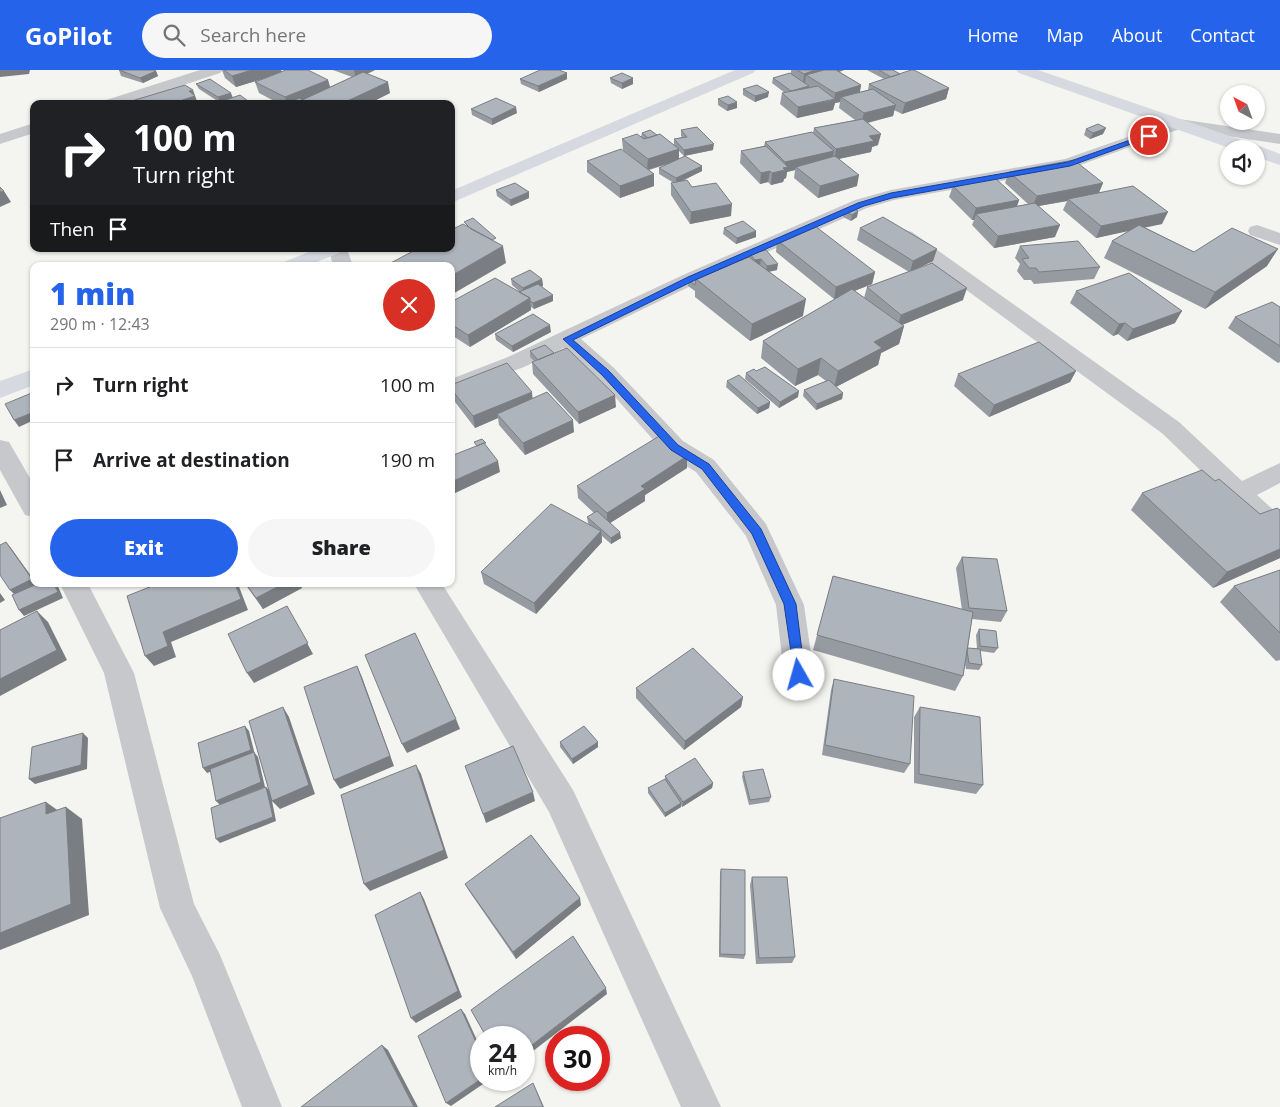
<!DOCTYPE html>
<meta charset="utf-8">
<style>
:root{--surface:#fff;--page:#f6f6f6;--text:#202124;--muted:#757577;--line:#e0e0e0;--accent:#2563eb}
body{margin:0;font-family:"Open Sans",sans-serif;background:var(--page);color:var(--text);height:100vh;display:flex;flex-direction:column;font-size:19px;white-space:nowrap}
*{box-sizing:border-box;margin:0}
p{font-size:16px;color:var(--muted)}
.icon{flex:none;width:28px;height:28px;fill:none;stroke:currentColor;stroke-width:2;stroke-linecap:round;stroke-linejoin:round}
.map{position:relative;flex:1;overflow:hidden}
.sheet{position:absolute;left:30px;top:192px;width:425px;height:325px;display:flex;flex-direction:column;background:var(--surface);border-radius:10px;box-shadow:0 1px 4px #0004}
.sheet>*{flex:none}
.guide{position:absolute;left:30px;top:30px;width:425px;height:152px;border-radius:10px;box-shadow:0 1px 4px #0004;background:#202124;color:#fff;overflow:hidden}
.needle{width:32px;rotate:319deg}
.buttons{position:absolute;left:1220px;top:15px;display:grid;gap:10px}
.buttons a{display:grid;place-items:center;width:45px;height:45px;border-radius:50%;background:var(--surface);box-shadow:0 1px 4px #0004;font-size:25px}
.speed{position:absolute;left:470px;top:956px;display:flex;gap:10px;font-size:25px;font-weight:700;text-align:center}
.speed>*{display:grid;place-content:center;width:65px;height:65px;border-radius:50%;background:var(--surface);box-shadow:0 1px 4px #0004;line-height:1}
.speed small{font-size:12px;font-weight:400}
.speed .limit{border:8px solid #d22;background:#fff;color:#111}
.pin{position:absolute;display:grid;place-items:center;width:42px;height:42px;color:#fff;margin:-21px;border:2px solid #fff;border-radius:50%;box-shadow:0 1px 5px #0007}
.me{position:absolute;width:55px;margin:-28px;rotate:353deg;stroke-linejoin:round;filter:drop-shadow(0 0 4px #0008)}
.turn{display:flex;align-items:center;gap:18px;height:105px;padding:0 20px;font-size:22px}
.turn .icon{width:65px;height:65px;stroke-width:2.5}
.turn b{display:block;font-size:35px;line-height:42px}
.then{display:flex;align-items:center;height:48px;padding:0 20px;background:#0003;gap:10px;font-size:19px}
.round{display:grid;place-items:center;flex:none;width:52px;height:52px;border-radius:26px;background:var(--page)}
.summary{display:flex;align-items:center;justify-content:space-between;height:85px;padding:0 20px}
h1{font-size:30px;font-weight:800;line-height:38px;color:var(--accent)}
.primary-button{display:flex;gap:10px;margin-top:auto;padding:10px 20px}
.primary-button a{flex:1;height:58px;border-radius:30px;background:var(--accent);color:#fff;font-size:20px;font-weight:800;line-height:58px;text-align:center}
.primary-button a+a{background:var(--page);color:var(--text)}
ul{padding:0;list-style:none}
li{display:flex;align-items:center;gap:15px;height:75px;padding:0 20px;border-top:1px solid var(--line)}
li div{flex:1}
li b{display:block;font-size:19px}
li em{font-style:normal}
header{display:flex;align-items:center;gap:30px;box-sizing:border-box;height:70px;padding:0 25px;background:var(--accent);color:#fff}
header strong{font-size:24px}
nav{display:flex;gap:28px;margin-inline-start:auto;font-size:18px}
.search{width:350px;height:45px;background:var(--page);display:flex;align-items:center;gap:12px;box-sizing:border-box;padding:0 18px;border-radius:28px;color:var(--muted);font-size:19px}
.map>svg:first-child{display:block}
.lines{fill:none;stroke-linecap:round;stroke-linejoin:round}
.street{fill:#c6c8cc;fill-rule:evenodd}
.secondary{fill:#d6d9df;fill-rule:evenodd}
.wall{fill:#969ba1}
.shaded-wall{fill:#7a7e83}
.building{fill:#aeb4bb;stroke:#7a7e83}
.route{fill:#2563eb;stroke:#184099}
</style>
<header>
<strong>GoPilot</strong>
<div class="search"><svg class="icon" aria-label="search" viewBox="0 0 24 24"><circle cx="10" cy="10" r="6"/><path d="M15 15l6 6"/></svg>Search here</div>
<nav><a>Home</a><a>Map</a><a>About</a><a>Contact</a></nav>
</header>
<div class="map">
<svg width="1280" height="1037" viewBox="0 0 1280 1037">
<rect width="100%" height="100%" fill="#f4f5f0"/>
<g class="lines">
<!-- street -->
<path class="street" d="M200 0H223L220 3 126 34H101L103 31Z
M1179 49 1280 64V74L1180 59 1069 99 894 130 867 138 697 213 581 269 614 298 683 371 714 390 766 454 804 535 814 605 809 614 799 618 789 614 784 605 776 535 746 466 696 402 665 383 598 308 564 278 524 297 451 324V309L508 287 683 205 855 130 891 120 1065 89Z
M34 53V63L0 74V64Z
M1257 155 1280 163V175L1250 165 1248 161 1250 157Z
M905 160 912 162 1179 352 1242 411 1280 393V413L1257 425 1280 446V472L1271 469 1163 364 898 170 895 166 898 162Z
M329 179H347L353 196H333Z
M0 370 9 372 34 415V447L25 445 0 400Z
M60 514H88L134 603 194 834 220 885 282 1037H242L192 906 160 838 104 603Z
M414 514H442L573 720 721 1037H681L549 742Z"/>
<!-- secondary -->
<path class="secondary" d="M735 0H756L753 3 451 133V121Z
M1016 0H1038L1262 77 1280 84V95L1256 87V79H1232L1019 3Z
M316 179H342L339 183 307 196H281L284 192Z
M34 299V315L0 328V311Z"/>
</g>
<!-- wall -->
<path class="wall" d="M119 0 156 1 158 6 143 13 121 6Z
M222 0H281L282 2 328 10 330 17 352 7 333 0H375L367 4 390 23 368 34H280L259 23 255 12 268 7 236 17 225 8Z
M791 0H844L839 2 861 15 860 22 868 20 869 14 884 9 867 0H893L900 4 949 18 946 29 902 44 894 40 893 46 868 53 878 75 872 77 871 82 838 89 857 116 818 128 794 108 795 100 787 102 786 108 784 109 783 112 771 115 768 112 760 114 740 93 741 81 764 76 765 72 813 63 814 58 855 50 839 38 840 32 835 33 833 40 797 48 780 34 782 23H785L772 13 773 8 791 4Z
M610 8H633V14L622 19 611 13Z
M520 9H567L539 22 521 14Z
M196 14 233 28 219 32 199 19Z
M743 19 768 27 755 32 743 25Z
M718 29 737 38 727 41 718 35Z
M471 39 517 43 492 55 472 45Z
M1086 59 1103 64 1090 69 1084 65Z
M681 60 713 80 684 86 679 81V89L702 96V101L679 112 692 117 731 146 690 154 671 125V113H674L659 104V98L668 94 649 100 654 104V116L620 128 587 102V91L633 88 623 80 622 69 641 67 642 63 657 65V66L674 75V69L682 67 681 66Z
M1009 102 1103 113 1099 122 1162 154 1144 157 1194 182 1267 196 1205 239 1104 188 1112 171 1130 160 1096 168 1063 140 1067 131 1039 136 1055 167 994 178 972 155 974 150H972L949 127 953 116 1019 130 1017 136 1028 134 1005 113Z
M496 120 529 122V128L511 136 497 126Z
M844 141H858L857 147 851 151 843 147Z
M724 158 756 167 736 174 723 164Z
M860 158 937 179 933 191 918 198 963 230 902 255 904 256 899 274 881 283 878 295 836 317 843 323 842 329 816 340 803 326 804 320 826 311 818 305 795 316 761 288 763 271 839 227 834 229 776 182 777 170 875 202 872 214 854 221 864 228 867 217 909 202 857 170Z
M1020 176 1100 197 1094 209 1034 214 1031 210H1024L1017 201 1020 194 1015 188Z
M766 180 777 200 769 202 803 246 750 271 695 227V221L688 216 689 210 749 187 750 184Z
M511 209H542L543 216H541L553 231 534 239 531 237V240L470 277 453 266 451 267V232L520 222 512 215Z
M1076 221 1175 253 1127 271 1118 264 1113 266 1070 233Z
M1280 237V292L1278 293 1228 258 1235 247Z
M551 262 513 282 496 270 495 264Z
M530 281 554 283 616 337 579 354 533 304 532 292 534 291 530 287Z
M756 301 798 327 779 338 745 309 746 303Z
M1076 301 1070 312 989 347 954 316 958 304Z
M727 311 770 332 769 338 757 344 726 317Z
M451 315 533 328 574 362 525 385 499 355 498 348 475 358 452 328Z
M687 386V398L645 425V431L610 453 621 468 611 474 602 466V472L536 544 484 514 481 502 589 454 588 453 587 447 594 443 578 428 577 416Z
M1215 411 1260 444 1280 440V488L1213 518 1131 440 1142 423Z
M962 487 1007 541 1001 552 972 549 968 578 977 579 976 565 979 559 998 578 994 583 980 581 982 595 979 600 966 599 965 594 963 606 955 621 813 580 833 506 962 540 956 498Z
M1280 500V590L1276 591 1220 532 1234 516Z
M245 514H300L302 518 263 539Z
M834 609 910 694 904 703 822 685 831 620Z
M636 618 743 627 741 637 684 680 636 628Z
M920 637 983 715 976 724 914 713V647Z
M560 672H598V677L573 694 560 677Z
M743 702 771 727 769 732 749 735 742 707Z
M665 706 713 713 712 718 682 737 681 735V737L665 747 648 723V718L665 710Z
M721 799 745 885 744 889 719 887 720 803Z
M752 807 795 887 792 893 756 894 750 815Z
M465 814 581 835 516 889 469 821Z"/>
<!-- shaded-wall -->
<path class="shaded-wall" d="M0 0H30L29 4 0 7Z
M252 0H281L282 3 236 17 232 6Z
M354 0H375L356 9Z
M815 0H844L815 10 806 5 805 14 803 15 804 4Z
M156 1 158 6 143 13 140 8Z
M567 3V9L539 22 538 16Z
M633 8V14L622 19V13Z
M328 10 331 21 300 31V34H291L288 32 289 34H287L285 27Z
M388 12 390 23 368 34H341Z
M861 15 859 26 841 27 840 32 835 33 833 40 797 48 798 37 834 30 835 23Z
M809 16 808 22 790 26 791 21Z
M949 18 946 29 902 44 905 33Z
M193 20 197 31 190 34H170L189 21Z
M769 22 768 27 755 32V26Z
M231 23 233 28 220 33 218 27Z
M737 32V38L727 41 728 35Z
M896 35 893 46 861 54 864 43Z
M516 37 517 43 492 55V49Z
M1106 58 1103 64 1090 69 1093 63Z
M881 64 878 75 872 77 871 82 834 90 836 79 869 66Z
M714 74 713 80 684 86V80Z
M679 79V90L647 100 648 89Z
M834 81 832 92 796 97 795 100 787 102 786 108 784 109 783 112 771 115 772 103 784 98 785 92Z
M702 96V101L676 114V108Z
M770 101 768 112 760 114 761 103Z
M654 104V116L620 128V116Z
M859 105 857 116 818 128 820 116Z
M1103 113 1098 125 1068 129 1067 131 1032 137 1037 126Z
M4 121 11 132 0 137V122Z
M529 122V128L511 136 510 130Z
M1019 130 1015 142 976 144 974 150H972L976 138Z
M732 134 731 146 690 154 691 142Z
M858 141 857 147 851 151 852 145Z
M1168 142 1162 154 1096 168 1101 156Z
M1060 155 1055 167 994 178 998 166Z
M756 161V167L736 174 737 168Z
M503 176 506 193 451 225V206Z
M937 179 933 191 910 202 913 191Z
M1278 179 1267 196 1205 239 1215 222Z
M761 189 760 195 754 196 755 190Z
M778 194 777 200 766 202 767 196Z
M875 202 872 214 834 229 836 217Z
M542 209 543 216 523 225V218Z
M967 218 963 230 897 257 901 245Z
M553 225V231L534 239 533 233Z
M530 228 531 240 470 277 468 265Z
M806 229 803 246 750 271 752 254Z
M1182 241 1175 253 1127 271 1133 259Z
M1125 253 1118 264 1113 266 1119 254Z
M451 255 453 266 451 267Z
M550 255 551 262 513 282 512 276Z
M904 256 899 274 881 283 878 295 834 318 838 301 874 272Z
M821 288 818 305 795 316 798 299Z
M1076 301 1070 312 989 347 994 335Z
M799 321 798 327 779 338 780 332Z
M532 322 533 334 497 344 498 348 475 358 473 346Z
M843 323 842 329 816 340 817 334Z
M615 325 616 337 579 354 578 342Z
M770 332 769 338 757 344 758 338Z
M34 342V350L19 357 14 350Z
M573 350 574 362 525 385 523 373Z
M687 386V398L645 425V431L607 455V443L641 416Z
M498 391 500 402 451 425V412Z
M0 420 7 435 0 438Z
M601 461 602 472 536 544 534 533Z
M620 462 621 468 611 474V468Z
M6 472 11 478 34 510V514H36L16 526 10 520Z
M1280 479V488L1213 518 1227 502Z
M54 514H57L63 528 24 546 19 540Z
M235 514H238L248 540 171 572 176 587 154 596 145 586 163 562Z
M283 514H300L302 518 263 539 256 528Z
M0 523 5 530 0 533Z
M287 536 313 584 254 613 247 603Z
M37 541 48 552 67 590 0 626V609Z
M357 596 362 607 394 696 340 719 334 710Z
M743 627 741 637 684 680 685 671Z
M283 637 289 647 315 724 280 739 272 731Z
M456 649 460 659 407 683 402 674Z
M245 656 249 661 255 685 207 703 203 698Z
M83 663 88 668 87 699 35 714 29 709Z
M598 672V677L573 694 572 689Z
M254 682 258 687 265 717 220 735 216 731Z
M416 695 421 704 448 788 370 821 364 814Z
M713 713 712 718 682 737 683 732Z
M266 717 270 721 276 751 220 773 216 769Z
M533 722 535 731 486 753 483 744Z
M46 732 63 744H46Z
M681 733V737L665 747V743Z
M66 737 82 749 89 845 0 880V863Z
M420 822 424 829 462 927 416 953 411 948Z
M580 828 581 835 516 889 513 882Z
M606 918 607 924 524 988V981Z
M461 939 465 944 481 979V983Z
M382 975 388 980 418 1037H414Z
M481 1009V1010H489L451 1036 446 1033Z
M533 1013 535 1017 544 1037H543Z"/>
<!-- building -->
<path class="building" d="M119 0H154L156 1 140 8Z
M224 0H252L232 6Z
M286 0H308L328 10 285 27 255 12Z
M540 0H559L567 3 538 16 520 9Z
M797 0H815L804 4Z
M824 0H836L861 15 835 23 806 5Z
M879 0H893L900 4 891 7Z
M911 0H914L949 18 905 33 869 14Z
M363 2 388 12 341 34H306L300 31Z
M622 3 633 8 622 13 610 8Z
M790 3 809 16 791 21 773 8Z
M210 9 231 23 218 27 196 14Z
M185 15 193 20 189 21 195 26 170 34 125 33Z
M757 15 769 22 755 26 743 19Z
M818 16 835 29 798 37 782 23Z
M873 19 896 35 864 43 841 27Z
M240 25 252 34H214Z
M728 26 737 32 728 35 718 29Z
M300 28 302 30 300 31V32L294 34H291L288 32Z
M496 28 516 37 492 49 471 39Z
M863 49 881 64 869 66 874 71 836 79 814 58Z
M1098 54 1106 58 1093 63 1086 59Z
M697 57 714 74 684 80 674 69 687 67 681 60Z
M650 60 657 65 648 68 642 63Z
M812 62 834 81 785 92 765 72Z
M637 64 644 69 660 64 679 79 648 89 622 69Z
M766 76 788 97 783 98 785 100 772 103 770 101 761 103 741 81Z
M621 79 654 104 620 116 587 91Z
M685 86 702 96 676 108 659 98Z
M835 86 859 105 820 116 796 97Z
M1074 90 1103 113 1037 126 1009 102Z
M995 108 1019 130 976 138 953 116Z
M687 110 692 117 716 113 732 134 691 142 671 113Z
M515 113 529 122 510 130 496 120Z
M1133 116 1168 142 1101 156 1068 129Z
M0 117 4 121 0 122Z
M1035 133 1060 155 998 166 976 144Z
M850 137 858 141 852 145 844 141Z
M883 147 937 179 913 191 860 158Z
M473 148 496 168 492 170 471 159 464 152Z
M743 151 756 161 737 168 724 158Z
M463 154 503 176 451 206V196H385L417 179H451V160Z
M1139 155 1194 182 1232 158 1278 179 1215 222 1112 171Z
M815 156 875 202 836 217 777 170Z
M1078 171 1100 197 1039 202 1036 198H1029L1022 189 1029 188 1020 176Z
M766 180 778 194 767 196 761 189 755 190 750 184Z
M749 187 806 229 752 254 696 209Z
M727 193 730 195 696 209 695 215 689 210Z
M932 193 967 218 901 245 867 217Z
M530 200 542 209 523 218 511 209Z
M1129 203 1182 241 1133 259 1125 253 1119 254 1076 221Z
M495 208 530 228 468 265 451 254V232Z
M538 214 553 225 533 233 530 231V228L519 222Z
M852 219 904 256 874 272 882 278 838 301 821 288 798 299 763 271Z
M1272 232 1280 237V276L1235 247Z
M533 244 550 255 512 276 495 264Z
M1039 272 1076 301 994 335 958 304Z
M545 275 554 283 538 290 530 281Z
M567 278 615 325 578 342 532 292Z
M507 293 532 322 473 346 451 319V315Z
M765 297 799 321 780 332 746 303 754 299 756 301Z
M739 305 770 332 758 338 727 311Z
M829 310 843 323 817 334 804 320Z
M34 322V342L14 350 5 334Z
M547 322 573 350 523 373 497 344Z
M661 365 687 386 641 416 645 419 607 443 577 416Z
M482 369 486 373H484L477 376 474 372Z
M484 373 498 391 451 412V386Z
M1202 400 1215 411 1219 409 1260 444 1277 438 1280 440V479L1227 502 1142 423Z
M551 434 601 461 534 533 481 502Z
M597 441 620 462 611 468 587 447Z
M6 472 32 509 10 520 0 505V475Z
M962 487 997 489 1007 541 969 538Z
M1280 500V563L1234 516Z
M833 506 973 542 963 606 817 565Z
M37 514H54L58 522 19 540 12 525Z
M157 514H235L241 529 163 562 168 576 145 586 127 526Z
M246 514H283L256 528Z
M287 536 308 573 247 603 228 564Z
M37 541 57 580 0 609V560Z
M979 559 996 561 998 578 980 576Z
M415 563 456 649 402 674 365 585Z
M693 578 743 627 685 671 636 618Z
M968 578 980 579 982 595 969 593 967 581Z
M357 596 390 686 334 710 304 617Z
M834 609 914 626 910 694 825 675Z
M283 637 309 715 272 731 249 651Z
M920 637 980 647 983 715 919 704Z
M245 656 251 680 203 698 198 673Z
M584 656 598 672 572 689 560 672Z
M83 663 81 695 29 709 32 677Z
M513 676 533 722 483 744 465 696Z
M254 682 261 712 216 731 210 699Z
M695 688 713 713 683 732 665 706Z
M416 695 444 780 364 814 341 725Z
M763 699 771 727 750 730 743 702Z
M665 709 681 733 665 743 648 718Z
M266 717 273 747 216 769 211 738Z
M46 732V744L66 737 71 834 0 863V748Z
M531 765 580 828 513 882 465 814Z
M721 799 745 800V885L720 884Z
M752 807H787L795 887 759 888Z
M420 822 458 921 411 948 375 845Z
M573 866 606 918 524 981V968H487L471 940Z
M461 939 481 983V1009L446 1033 418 966Z
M382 975 414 1037H301Z
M533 1013 543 1037H495Z"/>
<!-- route -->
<path class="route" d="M1147 64 1153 66 1070 96 892 128 864 136 693 211 573 270 609 301 678 375 709 394 761 459 796 534 805 605 803 609 799 610 795 609 784 534 752 464 702 399 671 380 602 305 563 269 688 207 858 133 891 123 1068 92Z"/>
</svg>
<div class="buttons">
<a><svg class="needle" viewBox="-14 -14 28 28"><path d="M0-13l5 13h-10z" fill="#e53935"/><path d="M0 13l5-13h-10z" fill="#757577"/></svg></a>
<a><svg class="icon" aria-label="sound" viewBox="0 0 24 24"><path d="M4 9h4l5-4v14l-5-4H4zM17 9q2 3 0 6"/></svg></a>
</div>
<div class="speed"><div>24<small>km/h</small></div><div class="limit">30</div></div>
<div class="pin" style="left:1149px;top:66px;background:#d93025"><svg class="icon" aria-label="arrive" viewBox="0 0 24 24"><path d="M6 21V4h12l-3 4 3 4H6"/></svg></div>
<svg class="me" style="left:799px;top:605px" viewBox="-20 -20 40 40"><circle r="19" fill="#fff"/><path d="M0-13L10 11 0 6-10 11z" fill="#2563eb"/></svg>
<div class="guide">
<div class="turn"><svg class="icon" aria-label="right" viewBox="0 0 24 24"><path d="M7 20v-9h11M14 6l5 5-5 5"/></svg><div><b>100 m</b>Turn right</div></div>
<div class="then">Then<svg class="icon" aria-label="arrive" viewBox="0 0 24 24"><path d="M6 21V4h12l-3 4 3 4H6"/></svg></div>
</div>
<section class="sheet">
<div class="summary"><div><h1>1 min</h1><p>290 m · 12:43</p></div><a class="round" style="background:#d93025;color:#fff"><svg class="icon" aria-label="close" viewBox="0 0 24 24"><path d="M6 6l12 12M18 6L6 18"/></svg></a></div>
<ul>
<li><svg class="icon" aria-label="right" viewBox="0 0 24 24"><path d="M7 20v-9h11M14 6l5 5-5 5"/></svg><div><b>Turn right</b></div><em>100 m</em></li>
<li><svg class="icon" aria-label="arrive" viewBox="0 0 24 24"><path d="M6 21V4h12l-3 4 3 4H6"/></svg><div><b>Arrive at destination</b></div><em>190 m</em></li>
</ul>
<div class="primary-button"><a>Exit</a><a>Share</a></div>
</section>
</div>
